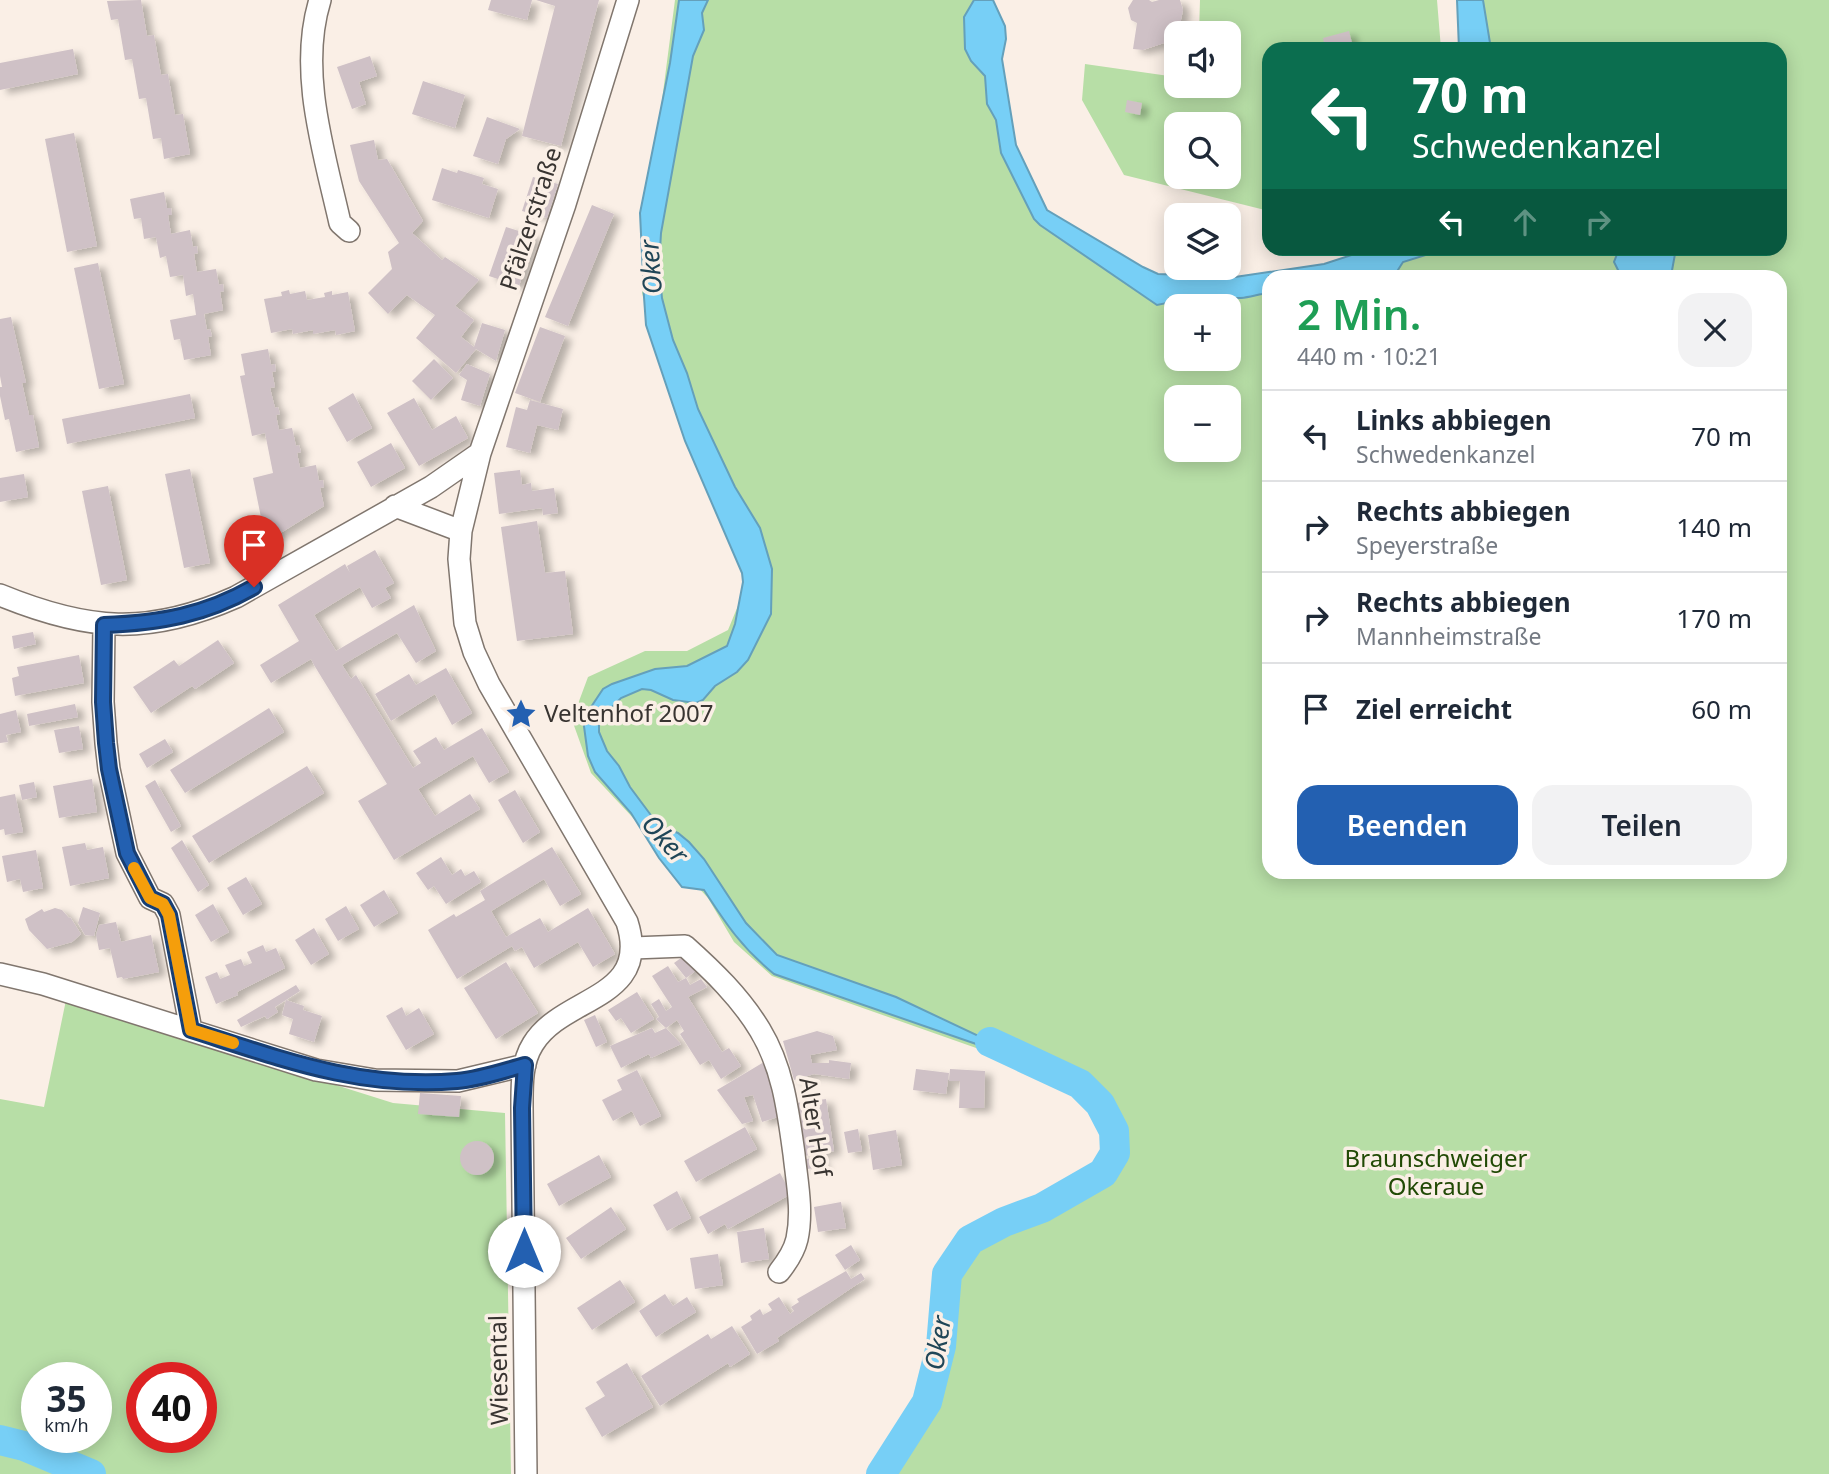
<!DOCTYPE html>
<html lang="de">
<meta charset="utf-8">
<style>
:root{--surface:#fff;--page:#f2f2f3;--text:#1f2937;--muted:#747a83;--line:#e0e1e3;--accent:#2360b1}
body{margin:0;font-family:"Noto Sans",sans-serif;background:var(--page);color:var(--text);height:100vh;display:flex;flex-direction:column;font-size:26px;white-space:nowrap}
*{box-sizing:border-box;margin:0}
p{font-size:23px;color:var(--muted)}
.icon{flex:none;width:38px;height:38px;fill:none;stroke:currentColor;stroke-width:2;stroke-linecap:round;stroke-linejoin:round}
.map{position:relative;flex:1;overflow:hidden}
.panel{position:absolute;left:1262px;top:270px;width:525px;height:609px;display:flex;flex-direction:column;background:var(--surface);border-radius:21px;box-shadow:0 4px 18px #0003}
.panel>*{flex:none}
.top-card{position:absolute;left:1262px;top:42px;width:525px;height:214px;border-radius:21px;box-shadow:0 4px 18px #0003;background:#0b6e4f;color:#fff;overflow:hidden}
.tools{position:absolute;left:1164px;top:21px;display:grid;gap:14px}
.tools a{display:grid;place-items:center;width:77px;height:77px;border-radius:14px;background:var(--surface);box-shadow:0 4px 18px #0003;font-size:35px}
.speed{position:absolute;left:21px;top:1362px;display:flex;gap:14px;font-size:35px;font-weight:700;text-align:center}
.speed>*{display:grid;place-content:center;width:91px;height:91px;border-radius:50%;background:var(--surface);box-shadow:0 4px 18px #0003;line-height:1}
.speed small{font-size:18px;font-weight:400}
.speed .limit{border:10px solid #d22;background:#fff;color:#111}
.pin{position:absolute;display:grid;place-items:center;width:60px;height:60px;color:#fff;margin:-72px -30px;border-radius:50% 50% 50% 0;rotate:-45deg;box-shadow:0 0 7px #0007}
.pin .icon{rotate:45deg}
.me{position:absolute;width:77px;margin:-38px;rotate:0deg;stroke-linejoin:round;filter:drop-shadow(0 0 5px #0008)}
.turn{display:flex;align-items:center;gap:24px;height:147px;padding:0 35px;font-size:32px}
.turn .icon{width:91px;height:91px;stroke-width:2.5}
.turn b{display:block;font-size:49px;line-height:60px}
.lanes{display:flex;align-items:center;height:66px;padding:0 35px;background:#0003;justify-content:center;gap:35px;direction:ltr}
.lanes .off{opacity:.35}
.round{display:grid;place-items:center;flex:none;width:74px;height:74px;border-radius:21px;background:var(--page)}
.overview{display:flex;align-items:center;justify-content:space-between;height:119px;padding:0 35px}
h1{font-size:42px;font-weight:600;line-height:52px;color:#1e9e55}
.primary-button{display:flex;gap:14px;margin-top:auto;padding:14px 35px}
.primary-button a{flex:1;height:80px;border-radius:21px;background:var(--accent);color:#fff;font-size:28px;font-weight:600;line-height:80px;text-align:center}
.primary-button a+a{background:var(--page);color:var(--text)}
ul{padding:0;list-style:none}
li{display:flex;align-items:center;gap:21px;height:91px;padding:0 35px;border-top:2px solid var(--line)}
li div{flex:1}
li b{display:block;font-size:26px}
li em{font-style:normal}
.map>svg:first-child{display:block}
.green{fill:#b7dea6;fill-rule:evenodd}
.water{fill:#77cff6;stroke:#64a0bb;stroke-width:2}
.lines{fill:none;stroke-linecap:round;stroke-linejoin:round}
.river{stroke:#77cff6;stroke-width:30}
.building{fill:#cfc1c6;filter:url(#shadow)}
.minor-casing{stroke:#80766e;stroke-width:24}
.minor{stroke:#fff;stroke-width:21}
.route-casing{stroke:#173e73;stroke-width:18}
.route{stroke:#2360b1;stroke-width:12}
.slow{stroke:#f59e0b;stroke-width:12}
.labels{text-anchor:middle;stroke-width:7;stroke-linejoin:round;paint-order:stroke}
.street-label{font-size:24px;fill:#383431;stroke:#faefe6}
.poi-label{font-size:24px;fill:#383431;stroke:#faefe6;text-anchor:start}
.park-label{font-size:24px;fill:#214a05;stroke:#faefe6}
.water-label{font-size:26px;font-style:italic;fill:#204657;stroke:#faefe6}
</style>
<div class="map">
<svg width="1829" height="1474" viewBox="0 0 1829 1474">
<defs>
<filter id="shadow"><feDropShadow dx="7" dy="4" stdDeviation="3.5" flood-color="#0004"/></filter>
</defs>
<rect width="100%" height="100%" fill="#faefe6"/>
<!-- green -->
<path class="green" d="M675 0H989L1012 145 1043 212 1153 278H1269V872H1780V276H1276L1384 249 1780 248V49H1461L1460 0H1829V1474H868L922 1401 941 1272 976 1222 1042 1206 1099 1171 1110 1153 1098 1109 979 1049 772 976 734 942 708 898 591 773 572 720 588 677 645 651H687L728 630 751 574 672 404 642 293 645 231ZM1176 306H1228V359H1176ZM1176 397H1228V450H1176Z
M1200 0H1437L1441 49H1269V211L1124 175 1082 100 1085 64 1176 77V86H1228V33H1199ZM1176 124H1228V177H1176Z
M66 1000 393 1103 505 1113 511 1474H0V1099L44 1107ZM37 1377H96V1437H37ZM142 1377H201V1437H142Z"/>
<!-- water -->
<path class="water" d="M679 0H708L702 13 704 30 693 56 661 233 659 267 662 298 673 340 687 373 698 409 735 487 760 528 772 569 771 614 748 660 737 672 715 686 703 700 696 703 673 700 651 690 642 689 621 698 599 720V732L607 751 619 766 630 787 659 826 678 833 689 842 704 859 746 923 777 955 896 997 1080 1084 979 1045 774 974C742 948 726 924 704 890L682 887 659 858 631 813 595 772 588 756 583 719 603 689 612 684 655 669 687 666 727 646 735 624 743 582 742 573 685 441 646 325 644 297 640 213 670 63Z
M974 0H993L1005 26 1006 39 1002 59 1016 145 1047 210 1143 267 1158 274 1235 277 1324 264 1370 249H1445L1403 262 1396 273 1354 276H1269V293C1259 294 1251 297 1241 298 1226 298 1179 293 1169 298L1167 303 1157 305 1040 225 1034 219 1001 153 996 120 987 104 985 76 971 61 965 49 964 17Z
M1457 0H1483L1491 49H1459Z
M1619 249H1671L1675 254 1671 276H1621L1614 262Z"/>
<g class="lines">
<!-- river -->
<path class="river" d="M0 1440 24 1446 91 1474
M881 1474 927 1402 941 1346 947 1274 970 1240 1004 1222 1042 1208 1103 1173 1115 1153 1114 1131 1100 1104 1080 1084 990 1042"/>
</g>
<!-- building -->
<path class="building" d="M141 0 147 36 154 35 161 75 168 74 175 115 183 114 190 154 164 159 161 138 153 139 146 98 139 99 132 59 125 60 118 19 111 20 107 1Z
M491 0H532L527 20 488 10Z
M536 0H599L561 146 522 136 555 6Z
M1133 0H1149L1152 2 1159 0H1180L1183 10 1179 29 1167 42 1143 50 1133 49 1137 23 1131 20 1128 8Z
M1349 31 1353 47 1325 49 1323 38Z
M73 49 78 74 0 90V63Z
M370 56 377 76 359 82 366 104 352 109 337 67Z
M423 81 465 95 455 128 412 114Z
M1127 100 1142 103 1140 115 1125 112Z
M1221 115H1232L1231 131 1228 130V124H1221Z
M487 117 520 129 506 139 498 164 473 156Z
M74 133 97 246 67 252 45 139Z
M374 140 378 160 387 159 423 221 412 233 442 260 445 257 479 280 455 306 474 320 461 337 474 347 482 323 505 330 496 361 476 349 456 373 416 338 435 315 407 295 388 314 368 293 392 269 388 252 399 243 359 181 350 145Z
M442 168 457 173 458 170 484 178 482 184 498 189 489 218 432 200Z
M533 177 558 184 547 218 522 211Z
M164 192 167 208H171L172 215H168L171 234 190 230 193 247 197 246 198 253 194 254 197 272 216 269 219 285 223 284 224 291 220 292 223 310 204 314 207 330 210 329 212 336 208 337 211 355 184 360 180 339 174 340 170 320 196 315 193 294 186 296 183 275 170 277 166 256 160 258 156 237 144 239 141 218 134 219 130 199Z
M592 205 614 214 568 326 545 317Z
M506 227 535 236 519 286 489 276Z
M98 263 124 384 99 389 74 268Z
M289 290 290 294 305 291 307 300 325 297 324 293 332 291V295L348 292 355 331 336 335 335 330 313 334V330L293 334 292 329 271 333 264 299 282 296 281 292Z
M11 317 26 383H22L29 415H33L39 447 16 452 9 419 5 420 0 396V387H2L0 376V319Z
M540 327 565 336 540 402 515 393Z
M268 349 271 365 275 364 276 371 272 372 275 387 270 388 275 408 278 407 280 414 276 415 279 430 292 428 296 446 299 445 301 452 297 453 300 468 316 465 319 481 323 480 324 487 320 488 324 506 266 542 253 478 273 473 265 433 252 436 240 376 245 375 241 354Z
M434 359 453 378 431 400 412 381Z
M467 364 490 374 480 406 461 400 467 380 459 375Z
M353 393 372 428 347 442 328 408Z
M190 394 195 418 67 444 62 419Z
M414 398 432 430 456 416 468 438 419 466 387 413Z
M530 400 563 409 558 430 537 425 530 453 506 447 516 407 527 410Z
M391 443 405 468 371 487 357 462Z
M190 469 210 563 184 568 165 474Z
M520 470 522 485 531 483 532 491 554 488 558 513 543 515 542 508 499 514 494 473Z
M24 474 28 497 0 502V478Z
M108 486 127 580 101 585 82 491Z
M537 521 545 573 565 571 573 634 517 641 501 527Z
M375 550 394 583 385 588 391 598 372 608 360 587 314 615 336 651 414 605 436 651 416 663 397 633 342 665 351 679 356 675 413 768 421 763 413 751 436 737 444 750 482 728 509 772 489 783 473 756 418 789 435 816 470 794 480 809 394 860 358 801 387 784 314 665 311 659 271 683 260 665 299 641 278 605 345 564 350 573 347 566Z
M33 632 36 644 14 649 12 636Z
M218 640 234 663 195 689 192 686 151 713 133 687 174 660 179 666Z
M79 655 84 683 15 696 12 678 19 676 17 667Z
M446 668 472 713 452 725 435 694 391 721 375 694 409 674 416 685Z
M75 704 78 717 29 726 27 714Z
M269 708 284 732 185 793 170 770Z
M16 710 21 732 6 735 8 742 0 743V714Z
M79 726 83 749 59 753 54 730Z
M165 739 173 752 147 768 139 754Z
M307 766 324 793 209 863 192 836Z
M92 779 97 812 59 818 53 786Z
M155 780 181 826 171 832 145 786Z
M34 782 37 797 22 800 19 785Z
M515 790 540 832 523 843 498 800Z
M15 794 23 832 5 835 4 829 0 830V797Z
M182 840 209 885 198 892 171 848Z
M85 843 87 850 103 847 109 878 70 886 62 847Z
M552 847 581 894 560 906 544 879 491 911 506 937 540 918 548 932 588 908 615 954 593 967 578 942 534 968 522 947 515 951 512 946 457 979 428 930 454 914 456 917 485 900 480 891Z
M36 850 43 888 23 892 20 879 7 882 2 856Z
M441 857 452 875 461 869 465 876 474 871 481 882 446 904 434 886 428 890 416 873Z
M246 877 262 904 243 915 227 888Z
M384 890 398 913 374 927 360 905Z
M213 904 229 932 211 942 195 915Z
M346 906 359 929 338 941 325 919Z
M83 907 100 913 94 936 85 935 78 923Z
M55 908 62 910 69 918 70 917 81 934 72 942 47 949 29 930 25 919 42 909 44 912Z
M116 922 121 942 151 935 159 972 123 979 122 977 117 978 110 948 99 950 96 935 99 925Z
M314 928 329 954 311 965 295 940Z
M263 945 266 952 276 948 285 968 237 992 238 995 216 1004 205 977 217 972 220 979 230 975 225 965 241 959 244 966 252 963 247 952Z
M685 955 697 970 686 978 674 963Z
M506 962 538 1013 496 1039 464 988Z
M668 966 678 982 686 978 690 985 701 979 707 987 688 997 722 1052 729 1048 741 1066 721 1079 709 1060 700 1065 680 1034 684 1031 677 1020 666 1028 681 1044 651 1058 649 1054 621 1068 610 1046 652 1028 655 1033 666 1028 656 1019 659 1017 651 1004 659 999 666 1011 672 1007 652 976Z
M296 985 300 991 275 1007 278 1012 267 1019 265 1016 241 1027 237 1020Z
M637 992 654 1019 631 1033 621 1018 616 1021 608 1010Z
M286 1000 304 1006 303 1010 322 1016 314 1042 289 1034 293 1019 282 1015Z
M402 1007 406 1016 419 1008 434 1034 406 1050 386 1016Z
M595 1015 607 1042 596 1047 584 1020Z
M817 1031 833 1036 837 1050 810 1055 812 1063H829V1060L851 1063 849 1079 814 1074 794 1080 783 1041Z
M764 1062 781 1116 762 1122 753 1095 744 1097 753 1121 742 1124 717 1090Z
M916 1069 949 1073 946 1094 913 1090Z
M950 1069 985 1071 984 1108H959L960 1081H949Z
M637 1070 661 1116 640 1126 632 1111 613 1121 602 1100 622 1090 617 1080Z
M420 1093 461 1096 459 1117 418 1114Z
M826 1099 834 1151 804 1156 797 1103Z
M745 1127 757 1149 696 1182 684 1161Z
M858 1129 862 1151 848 1153 844 1132Z
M896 1130 902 1165 873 1170 868 1135Z
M460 1158a17 17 0 1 1 34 0a17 17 0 1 1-34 0Z
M599 1155 611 1177 559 1206 547 1184Z
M821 1157 823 1167 807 1169 805 1159Z
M780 1173 791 1194 728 1229 725 1224 708 1234 699 1217Z
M677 1191 691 1218 667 1231 653 1205Z
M841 1202 846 1228 818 1232 814 1207Z
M611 1207 626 1229 581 1259 566 1238Z
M764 1228 769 1259 741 1263 737 1232Z
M851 1245 860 1260 845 1270 835 1255Z
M718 1254 723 1285 695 1289 690 1258Z
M846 1271 851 1279 861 1273 865 1279 777 1338 779 1341 757 1354 741 1327 752 1320 750 1316 760 1309 763 1315 772 1310 768 1304 779 1297 790 1314 794 1311 791 1307 799 1302 797 1299Z
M620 1280 635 1302 592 1330 577 1308Z
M665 1294 673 1306 687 1297 696 1312 656 1337 639 1311Z
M732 1326 750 1354 730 1367 728 1363 660 1406 641 1376 708 1334 711 1339Z
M627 1363 653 1407 602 1437 585 1408 605 1396 596 1382Z"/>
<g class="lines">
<!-- minor casing -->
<g class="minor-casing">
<path id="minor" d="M320 0C298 71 324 152 340 223L349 231
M395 506 461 531
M0 595C88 631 148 636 236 597L431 487 480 453
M104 625 103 702 106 743 109 769 127 853 150 898 163 904 169 915 191 1030
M633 948 685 946C713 971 740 997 760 1030 783 1068 788 1110 794 1154 797 1182 803 1211 797 1239 794 1252 787 1262 779 1272
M0 974 43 984 316 1070 375 1080 458 1081 525 1065
M526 1474 522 1108C522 1087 521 1063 533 1044 563 995 652 1000 627 922L489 684 474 652 465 623 459 559 461 531 480 453 565 204 628 0"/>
</g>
<!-- minor -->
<use href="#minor" class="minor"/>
</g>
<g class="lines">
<!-- route casing -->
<g class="route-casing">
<path id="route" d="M254 587C205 615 160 623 104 625L103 702 106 743 109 769 127 853 150 898 163 904 169 915 191 1030C282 1059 359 1089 457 1081 480 1079 503 1071 525 1065L522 1108 524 1251"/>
</g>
<!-- route -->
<use href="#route" class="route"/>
<!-- slow -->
<path class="slow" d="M134 868 150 898 163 904 169 915 191 1030 233 1043"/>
</g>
<!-- icons -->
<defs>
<g id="sight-bare" transform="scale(2.415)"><path d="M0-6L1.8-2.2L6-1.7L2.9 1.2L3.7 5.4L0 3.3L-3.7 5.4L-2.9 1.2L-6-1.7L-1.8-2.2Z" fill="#2360b1" stroke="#faefe6" stroke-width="2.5" paint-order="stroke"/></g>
</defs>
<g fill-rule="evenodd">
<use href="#sight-bare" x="521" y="714"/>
</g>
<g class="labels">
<!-- street labels -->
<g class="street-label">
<text transform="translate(531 219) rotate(-72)" y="8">Pfälzerstraße</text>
<text transform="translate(815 1127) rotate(81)" y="8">Alter Hof</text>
<text transform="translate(499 1370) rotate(-91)" y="8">Wiesental</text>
</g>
<!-- poi labels -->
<g class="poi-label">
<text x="544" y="722">Veltenhof 2007</text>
</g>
<!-- park labels -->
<g class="park-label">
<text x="1436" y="1167">Braunschweiger<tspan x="1436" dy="28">Okeraue</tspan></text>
</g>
<!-- water labels -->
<g class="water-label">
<text transform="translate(651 267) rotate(-94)" y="9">Oker</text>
<text transform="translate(665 839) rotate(48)" y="9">Oker</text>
<text transform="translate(938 1343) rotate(-81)" y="9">Oker</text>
</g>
</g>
</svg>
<div class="tools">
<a><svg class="icon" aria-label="sound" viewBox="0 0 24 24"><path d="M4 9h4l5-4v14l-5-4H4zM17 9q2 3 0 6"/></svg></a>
<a><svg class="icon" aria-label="search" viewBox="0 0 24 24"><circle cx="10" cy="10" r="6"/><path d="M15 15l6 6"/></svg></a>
<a><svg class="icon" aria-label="layers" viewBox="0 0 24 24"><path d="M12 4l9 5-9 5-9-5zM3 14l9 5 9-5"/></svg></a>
<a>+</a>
<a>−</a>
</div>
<div class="speed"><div>35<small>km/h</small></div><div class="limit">40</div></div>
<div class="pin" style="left:254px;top:587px;background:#d93025"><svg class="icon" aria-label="arrive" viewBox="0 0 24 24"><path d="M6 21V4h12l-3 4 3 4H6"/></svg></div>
<svg class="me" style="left:524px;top:1251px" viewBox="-20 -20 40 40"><circle r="19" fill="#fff"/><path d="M0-13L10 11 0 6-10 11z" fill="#2360b1"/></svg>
<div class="top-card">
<div class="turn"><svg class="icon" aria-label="left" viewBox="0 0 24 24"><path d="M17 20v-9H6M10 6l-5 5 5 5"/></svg><div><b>70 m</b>Schwedenkanzel</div></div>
<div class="lanes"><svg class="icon" aria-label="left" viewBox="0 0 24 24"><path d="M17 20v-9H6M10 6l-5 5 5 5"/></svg><svg class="icon off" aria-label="ahead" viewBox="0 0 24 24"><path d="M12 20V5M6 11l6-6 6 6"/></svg><svg class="icon off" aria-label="right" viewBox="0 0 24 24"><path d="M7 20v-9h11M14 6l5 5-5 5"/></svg></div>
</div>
<section class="panel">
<div class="overview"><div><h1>2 Min.</h1><p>440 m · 10:21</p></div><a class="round"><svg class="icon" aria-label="close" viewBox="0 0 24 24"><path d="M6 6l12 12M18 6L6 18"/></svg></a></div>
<ul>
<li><svg class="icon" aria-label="left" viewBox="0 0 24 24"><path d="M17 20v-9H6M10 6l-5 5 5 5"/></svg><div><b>Links abbiegen</b><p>Schwedenkanzel</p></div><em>70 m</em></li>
<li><svg class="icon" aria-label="right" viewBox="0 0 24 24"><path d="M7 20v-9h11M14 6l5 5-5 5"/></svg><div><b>Rechts abbiegen</b><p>Speyerstraße</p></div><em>140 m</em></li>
<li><svg class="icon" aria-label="right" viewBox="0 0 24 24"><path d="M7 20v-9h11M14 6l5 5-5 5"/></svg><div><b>Rechts abbiegen</b><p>Mannheimstraße</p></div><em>170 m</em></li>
<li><svg class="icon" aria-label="arrive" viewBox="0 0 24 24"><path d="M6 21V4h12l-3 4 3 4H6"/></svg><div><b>Ziel erreicht</b></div><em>60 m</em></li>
</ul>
<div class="primary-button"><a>Beenden</a><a>Teilen</a></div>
</section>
</div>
